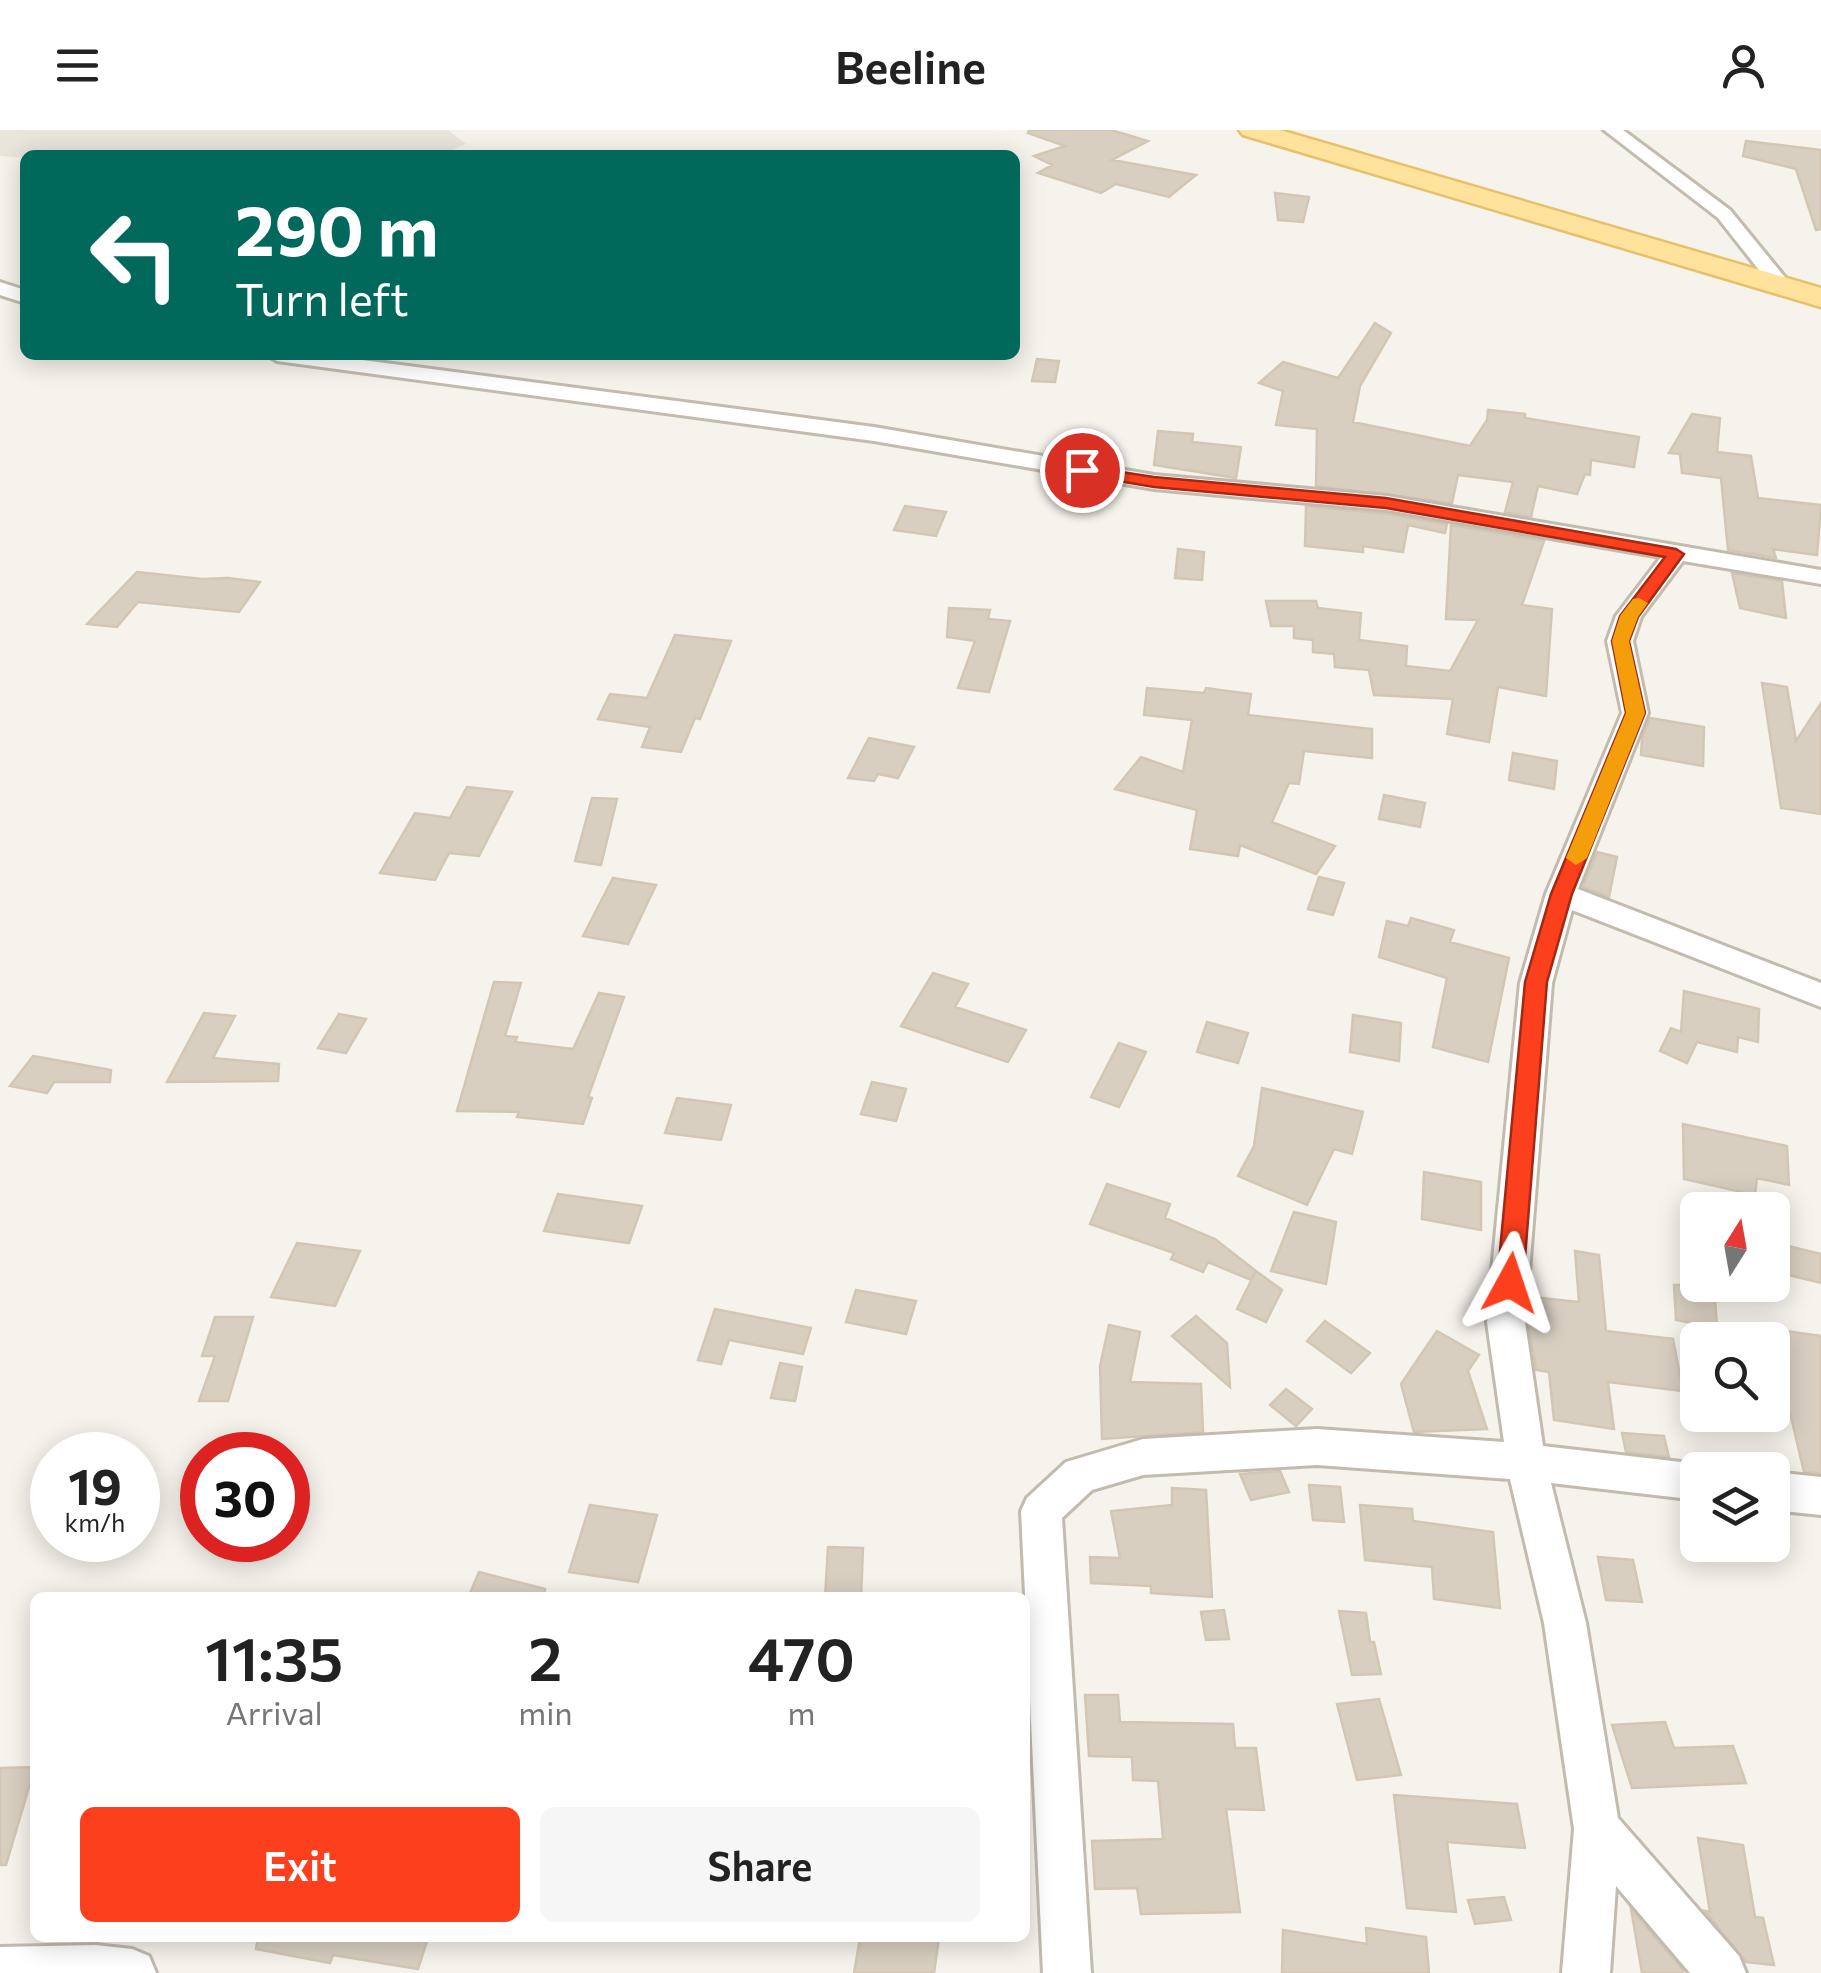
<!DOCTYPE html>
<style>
:root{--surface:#fff;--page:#f6f6f6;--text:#222;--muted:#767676;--accent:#fc3f1d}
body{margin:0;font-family:Commissioner,sans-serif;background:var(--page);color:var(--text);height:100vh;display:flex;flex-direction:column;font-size:38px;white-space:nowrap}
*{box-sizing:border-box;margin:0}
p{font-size:32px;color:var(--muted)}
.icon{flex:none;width:55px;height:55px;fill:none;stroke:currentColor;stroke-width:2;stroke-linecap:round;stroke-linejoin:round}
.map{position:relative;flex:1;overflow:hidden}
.sheet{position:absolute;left:30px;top:1462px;width:1000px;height:350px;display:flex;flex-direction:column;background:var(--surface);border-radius:15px;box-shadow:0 5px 25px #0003}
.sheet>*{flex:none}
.top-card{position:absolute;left:20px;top:20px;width:1000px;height:210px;border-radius:15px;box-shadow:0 5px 25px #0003;background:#00695c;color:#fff;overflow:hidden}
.needle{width:65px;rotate:11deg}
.tools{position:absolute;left:1680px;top:1062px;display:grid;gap:20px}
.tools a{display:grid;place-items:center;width:110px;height:110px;border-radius:15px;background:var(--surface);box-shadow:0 5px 25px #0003;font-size:50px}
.speed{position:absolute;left:30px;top:1302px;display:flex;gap:20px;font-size:50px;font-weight:700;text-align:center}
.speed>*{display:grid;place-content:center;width:130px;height:130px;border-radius:50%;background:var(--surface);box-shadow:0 5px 25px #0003;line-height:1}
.speed small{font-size:25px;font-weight:400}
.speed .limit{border:15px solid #d22;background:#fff;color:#111}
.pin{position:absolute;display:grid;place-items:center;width:85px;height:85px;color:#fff;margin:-42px;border:5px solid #fff;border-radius:50%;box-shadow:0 2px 10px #0007}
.me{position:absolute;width:110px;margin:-55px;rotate:5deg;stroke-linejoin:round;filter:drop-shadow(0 0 8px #0008)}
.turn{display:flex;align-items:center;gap:35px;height:210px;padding:0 50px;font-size:45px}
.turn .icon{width:130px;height:130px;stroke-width:2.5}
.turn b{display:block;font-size:70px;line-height:85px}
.eta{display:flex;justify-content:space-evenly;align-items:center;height:170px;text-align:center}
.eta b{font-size:60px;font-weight:600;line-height:70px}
.cta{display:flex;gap:20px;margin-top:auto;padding:20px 50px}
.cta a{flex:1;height:115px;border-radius:15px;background:var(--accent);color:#fff;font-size:40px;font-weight:600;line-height:115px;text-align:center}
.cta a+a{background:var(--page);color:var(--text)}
header{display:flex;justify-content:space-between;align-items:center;height:130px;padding:0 50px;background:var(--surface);font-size:45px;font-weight:600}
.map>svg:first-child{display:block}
.residential{fill:#eae5da}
.building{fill:#d8cfc1;stroke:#d3c7b4;stroke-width:2.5}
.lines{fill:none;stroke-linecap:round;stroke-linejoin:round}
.street-casing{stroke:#c2bbae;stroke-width:6}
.primary-casing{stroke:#e6c16a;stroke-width:5}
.street{fill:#fff;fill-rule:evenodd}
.primary{fill:#ffe39c;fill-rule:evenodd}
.route{fill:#fc3f1d;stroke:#a42913;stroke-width:2.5}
.slow{fill:#f59e0b}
</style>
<header><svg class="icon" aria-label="menu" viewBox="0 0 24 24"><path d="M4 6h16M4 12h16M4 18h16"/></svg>Beeline<svg class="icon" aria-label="person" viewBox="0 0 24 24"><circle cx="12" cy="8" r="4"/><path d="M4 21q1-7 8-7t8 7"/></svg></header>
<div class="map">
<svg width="1821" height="1843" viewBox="0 0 1821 1843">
<rect width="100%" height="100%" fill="#f6f3ec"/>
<!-- residential -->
<path class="residential" d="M0 0H448L466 14 441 25 25 28 0 26Z"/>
<!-- building -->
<path class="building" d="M1029 0H1111L1148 11 1112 30 1196 45 1169 67 1116 54 1101 63 1038 43 1052 35 1034 26 1065 16 1028 3Z
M1746 11 1821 20V99L1816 100 1796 39 1743 26Z
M1275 63 1309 67 1303 92 1278 90Z
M1375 193 1391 203 1360 256 1353 292 1470 316 1487 290 1488 280 1525 284V288L1639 307 1634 337 1591 330 1590 345 1585 344 1577 364 1538 356 1531 387 1505 382 1513 352 1458 345 1452 373 1316 356 1317 299 1276 295 1283 261 1259 253 1283 232 1338 248Z
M1037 229 1059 231 1055 252 1032 251Z
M1692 284 1720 288 1717 322 1751 326 1758 368 1821 375 1817 425 1773 419 1776 428 1728 420 1721 348 1682 343 1680 324 1669 323Z
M1158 301 1193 304 1192 312 1241 317 1236 348 1154 335Z
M905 376 946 382 936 406 894 400Z
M1306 376 1387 384 1447 394 1445 403 1408 395 1403 422 1363 416V422L1305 416Z
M1451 395 1544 411 1522 475 1552 479 1546 566 1498 557 1489 612 1447 604 1453 569 1374 565 1369 540 1335 537 1334 524 1313 522V510L1294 508V496H1271L1266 471H1316L1318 478 1361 483 1359 510 1407 516 1406 536 1450 541 1478 490 1446 489Z
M1178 419 1204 422 1202 450 1175 448Z
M137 442 202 449 228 448 260 452 239 482 138 472 117 497 87 494Z
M1732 443 1782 451 1786 488 1740 478Z
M949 478 990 480 988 489 1010 491 989 562 958 558 975 511 947 507Z
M675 505 731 511 700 589 695 588 681 622 642 617 650 597 598 589 610 564 647 568Z
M1762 553 1787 557 1796 611 1821 573V684L1781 678Z
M1147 558 1204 563 1206 558 1251 564 1248 585 1372 599V628L1304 621 1299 654 1289 653 1272 692 1335 716 1316 744 1240 715 1238 726 1190 719 1197 680 1115 659 1141 627 1183 642 1192 590 1144 585Z
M1650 588 1704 597 1703 636 1641 625 1642 608Z
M869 608 914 617 898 648 878 644 874 651 848 648Z
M1513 623 1557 631 1554 659 1509 650Z
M467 657 512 662 479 726 449 723 435 750 380 743 415 683 450 688Z
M1384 665 1425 673 1420 697 1379 689Z
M592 668 617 669 601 735 575 731Z
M1597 722 1617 727 1609 767 1583 757Z
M1319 747 1344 753 1333 785 1308 779Z
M613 748 656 755 628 814 583 806Z
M1411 788 1454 800 1450 812 1509 828 1488 932 1433 917 1447 848 1379 827 1387 791 1408 796Z
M933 843 968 854 955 877 1026 900 1008 932 901 896Z
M494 852 521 853 505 906 517 907 515 912 573 919 599 863 624 867 588 967 592 968 583 994 517 987 519 982 457 981Z
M1684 861 1759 879 1758 912 1738 907 1737 922 1697 912 1687 933 1660 921 1671 898 1681 902Z
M204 883 235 886 213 928 279 934 278 951 167 952Z
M339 884 366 889 346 923 318 918Z
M1353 885 1401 893 1399 931 1350 922Z
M1207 892 1248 903 1238 933 1197 922Z
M1119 913 1146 922 1119 977 1091 967Z
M33 926 111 940 110 952H54L47 963 10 956Z
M872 952 906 959 896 991 861 984Z
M1262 958 1363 982 1352 1024 1334 1019 1307 1075 1238 1046 1254 1016Z
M677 968 731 975 721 1010 665 1003Z
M1683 994 1787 1016 1789 1055 1757 1048 1755 1065 1684 1049Z
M1424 1042 1481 1052V1100L1422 1089Z
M1107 1054 1170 1074 1165 1088 1215 1109 1256 1141 1251 1150 1208 1132 1203 1142 1171 1129 1174 1123 1090 1094Z
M558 1064 642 1076 629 1113 544 1101Z
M1294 1082 1336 1092 1326 1154 1271 1141Z
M1772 1112 1821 1124V1153L1772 1141Z
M297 1113 360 1121 335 1176 271 1167Z
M1575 1121 1599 1125 1606 1201 1673 1209 1683 1261 1608 1252 1614 1299 1554 1290 1549 1242 1536 1240 1529 1192 1531 1167 1579 1172Z
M1256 1141 1282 1160 1266 1192 1237 1179Z
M1674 1155H1714L1717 1198 1676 1190Z
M856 1160 916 1171 906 1204 846 1192Z
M715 1179 811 1198 803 1224 729 1210 721 1234 698 1230Z
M1196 1186 1227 1213 1230 1257 1172 1206Z
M215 1187H253L228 1271H199L215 1226H202Z
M1325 1191 1370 1223 1351 1243 1307 1211Z
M1109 1195 1140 1202 1130 1252 1201 1254 1203 1302 1102 1309 1100 1236Z
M1772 1199 1821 1206V1343L1804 1342 1783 1253 1772 1252Z
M1437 1201 1479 1225 1468 1241 1487 1299 1414 1302 1401 1254Z
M780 1233 802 1237 795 1271 771 1268Z
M1286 1259 1312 1279 1296 1296 1270 1275Z
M1622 1303 1664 1306 1669 1327 1626 1322Z
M1280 1341 1289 1362 1251 1370 1240 1344Z
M1309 1355 1340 1357 1344 1392 1313 1390Z
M1172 1358 1206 1360 1212 1467 1151 1463V1456L1091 1453 1090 1427 1120 1428 1111 1381 1172 1375Z
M590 1375 657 1385 638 1452 569 1442Z
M1360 1375 1412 1379 1413 1391 1493 1402 1500 1478 1434 1469 1432 1437 1365 1430Z
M828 1417 863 1418 861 1468H825Z
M1598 1427 1633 1430 1642 1472 1606 1470Z
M479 1442 545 1459 544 1468H468Z
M1224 1480 1229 1509 1206 1510 1201 1482Z
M1339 1481 1366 1483 1370 1512H1374L1381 1544 1352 1545Z
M1085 1565H1118L1120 1592 1233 1594 1235 1618H1256L1264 1680 1226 1679 1240 1782 1141 1784 1137 1758 1095 1759 1092 1711 1163 1709 1158 1651 1133 1650 1132 1627 1089 1626Z
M1379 1569 1401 1645 1357 1650 1337 1574Z
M1665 1592 1674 1618 1733 1616 1746 1653 1632 1658 1612 1595Z
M35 1637 6 1735H0V1638Z
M1394 1665 1517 1674 1525 1718 1447 1712 1456 1782 1407 1778Z
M1698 1708 1743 1715 1755 1787 1763 1788 1774 1835 1746 1832 1705 1781 1710 1782Z
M1504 1767 1511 1790 1475 1794 1468 1770Z
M1631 1779 1683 1840V1843H1642Z
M1366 1798 1426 1807 1429 1843H1282L1283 1800 1367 1814Z
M258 1808H428L418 1839 333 1825 330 1833 256 1819Z
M860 1808H939L934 1843H854Z"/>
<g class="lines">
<!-- street casing -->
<g class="street-casing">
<path id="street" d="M1604 0H1623L1730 80 1788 151V159H1774L1718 88Z
M0 152 25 160V173L0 165Z
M267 225H324L874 297 1154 345 1387 366 1821 440V454L1683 431 1641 487 1633 511 1648 583 1578 759 1821 853V877L1572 780 1552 853 1525 1192 1543 1316 1698 1334 1713 1340H1698V1370L1551 1353 1586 1493 1618 1688 1739 1826 1746 1843H1690L1616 1756 1610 1843H1562L1574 1699 1544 1493 1510 1349 1317 1335 1143 1345 1092 1360 1062 1388 1091 1843H1043L1021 1381 1027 1368 1066 1332 1143 1309 1317 1299 1504 1312 1487 1192 1520 853 1546 764 1622 583 1607 511 1616 486 1661 427 1387 380 1154 359 874 311 277 231Z
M1772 1342 1821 1347V1385L1772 1380Z
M95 1815 132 1819 149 1826 156 1843H0V1817Z"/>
</g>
<!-- primary casing -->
<g class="primary-casing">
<path id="primary" d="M1239 0H1280L1821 158V177L1243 5Z"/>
</g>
<!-- street -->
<use href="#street" class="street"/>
<!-- primary -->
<use href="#primary" class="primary"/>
</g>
<!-- route -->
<path class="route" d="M1082 336 1154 347 1386 368 1676 419 1684 424 1638 487 1629 511 1645 583 1572 764 1547 852 1523 1153 1519 1161 1510 1164 1501 1161 1497 1153 1525 852 1551 764 1626 583 1612 511 1620 486 1665 427 1386 378 1154 357 1077 344 1075 340Z"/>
<!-- slow -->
<path class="slow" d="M1639 468 1648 473 1638 487 1629 511 1645 583 1587 728 1576 735 1566 728 1626 583 1612 511 1620 486 1633 469Z"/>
</svg>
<div class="tools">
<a><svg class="needle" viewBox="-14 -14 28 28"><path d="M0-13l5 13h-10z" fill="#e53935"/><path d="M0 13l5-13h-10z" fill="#767676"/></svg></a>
<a><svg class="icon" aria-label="search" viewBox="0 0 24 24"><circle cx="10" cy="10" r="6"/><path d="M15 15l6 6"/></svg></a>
<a><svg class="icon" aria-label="layers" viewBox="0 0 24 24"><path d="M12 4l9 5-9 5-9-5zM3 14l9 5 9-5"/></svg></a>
</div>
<div class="speed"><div>19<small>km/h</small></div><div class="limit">30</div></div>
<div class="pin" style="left:1082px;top:340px;background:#d93025"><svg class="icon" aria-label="arrive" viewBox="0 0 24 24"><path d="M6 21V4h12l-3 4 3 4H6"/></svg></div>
<svg class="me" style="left:1510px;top:1153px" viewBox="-20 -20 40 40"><path d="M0-17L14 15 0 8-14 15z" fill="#fc3f1d" stroke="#fff" stroke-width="4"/></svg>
<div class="top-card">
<div class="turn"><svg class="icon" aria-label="left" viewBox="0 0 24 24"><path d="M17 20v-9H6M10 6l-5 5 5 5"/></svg><div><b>290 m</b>Turn left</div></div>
</div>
<section class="sheet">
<div class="eta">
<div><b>11:35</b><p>Arrival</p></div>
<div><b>2</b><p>min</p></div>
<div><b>470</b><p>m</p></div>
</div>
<div class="cta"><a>Exit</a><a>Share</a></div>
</section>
</div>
